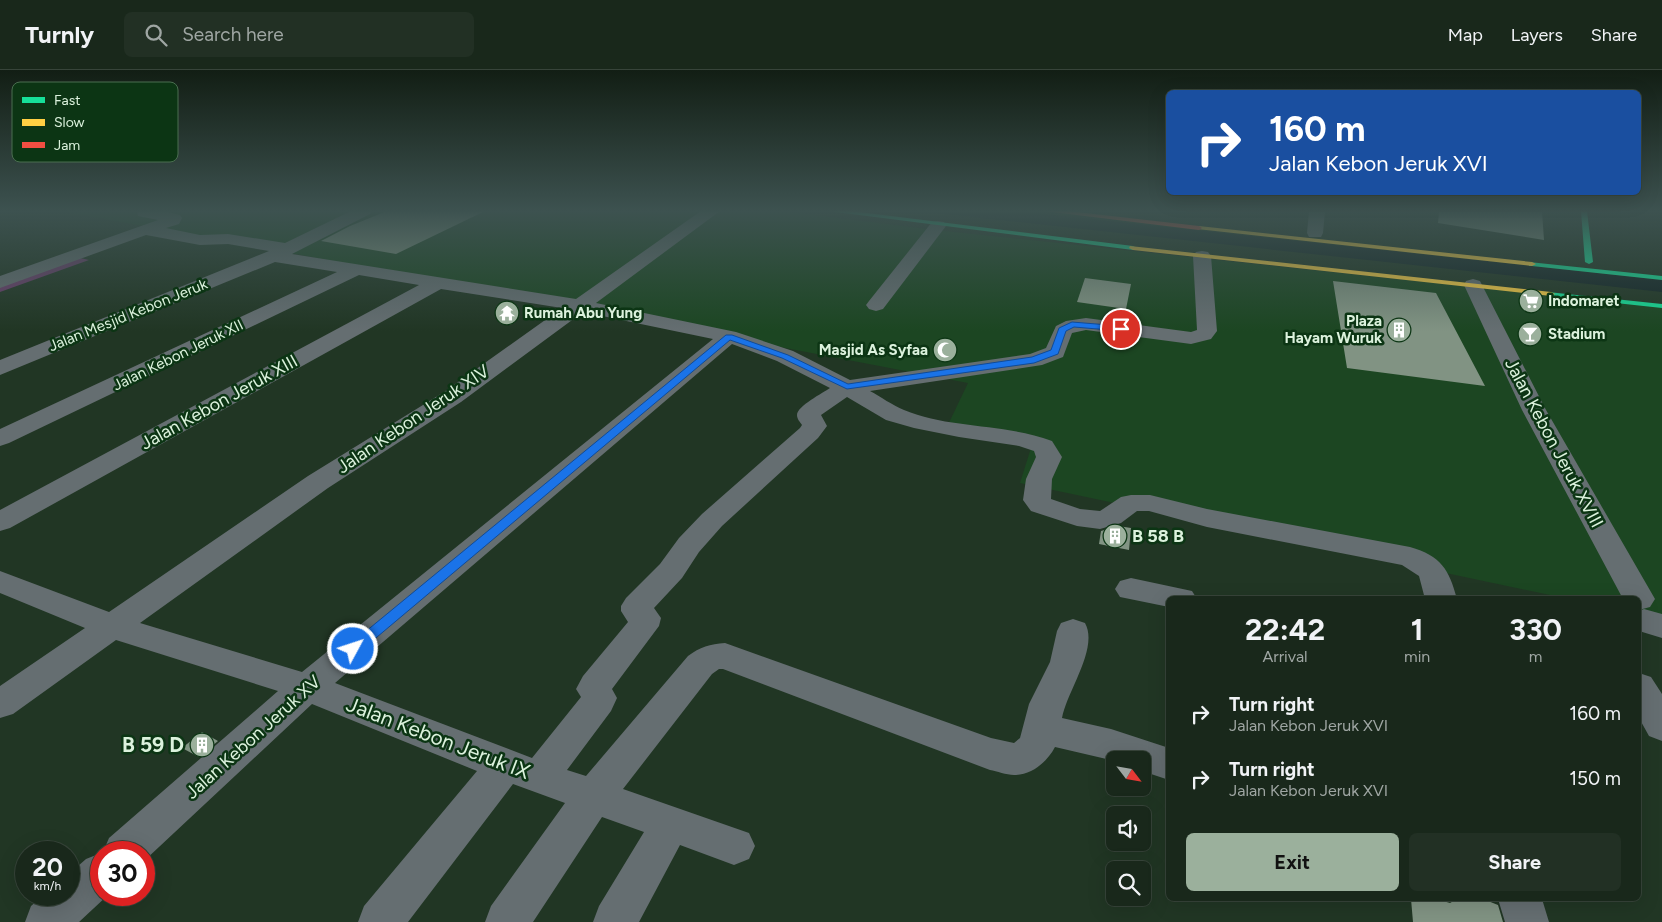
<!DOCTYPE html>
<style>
:root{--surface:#19281b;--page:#223024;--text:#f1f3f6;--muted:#9fa6a3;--line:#37443a;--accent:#9bb09c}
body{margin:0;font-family:Figtree,sans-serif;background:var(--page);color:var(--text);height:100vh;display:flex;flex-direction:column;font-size:19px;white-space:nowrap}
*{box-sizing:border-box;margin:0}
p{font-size:16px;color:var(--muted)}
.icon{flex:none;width:28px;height:28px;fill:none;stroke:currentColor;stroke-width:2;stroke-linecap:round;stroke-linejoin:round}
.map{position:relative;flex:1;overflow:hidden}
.details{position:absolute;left:1166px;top:526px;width:475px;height:305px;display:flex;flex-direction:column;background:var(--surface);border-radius:8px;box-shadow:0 5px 20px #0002,0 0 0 1px var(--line)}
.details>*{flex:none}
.hud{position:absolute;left:1166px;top:20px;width:475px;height:105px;border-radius:8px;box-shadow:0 5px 20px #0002,0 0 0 1px var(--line);background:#1a4fa0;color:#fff;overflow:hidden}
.needle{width:32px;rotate:121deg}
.buttons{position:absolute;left:1106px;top:681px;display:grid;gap:10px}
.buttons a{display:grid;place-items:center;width:45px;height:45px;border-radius:8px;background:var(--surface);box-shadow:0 5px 20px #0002,0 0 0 1px var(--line);font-size:25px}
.speed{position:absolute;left:15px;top:771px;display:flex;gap:10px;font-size:25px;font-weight:700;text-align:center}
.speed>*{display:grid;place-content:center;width:65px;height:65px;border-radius:50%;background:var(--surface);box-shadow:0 5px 20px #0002,0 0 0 1px var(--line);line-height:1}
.speed small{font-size:12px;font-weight:400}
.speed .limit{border:8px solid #d22;background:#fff;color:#111}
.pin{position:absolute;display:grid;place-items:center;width:42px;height:42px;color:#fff;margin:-21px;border:2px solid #fff;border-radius:50%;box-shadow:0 1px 5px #0007}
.me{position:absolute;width:55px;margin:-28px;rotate:50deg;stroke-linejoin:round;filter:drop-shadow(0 0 4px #0008)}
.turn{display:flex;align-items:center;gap:18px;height:105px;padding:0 20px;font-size:22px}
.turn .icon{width:65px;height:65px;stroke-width:2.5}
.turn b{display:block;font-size:35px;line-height:42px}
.eta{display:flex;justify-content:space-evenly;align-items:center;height:85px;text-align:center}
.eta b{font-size:30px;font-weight:700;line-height:35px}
.action{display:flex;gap:10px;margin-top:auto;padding:10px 20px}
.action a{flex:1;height:58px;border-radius:8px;background:var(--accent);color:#111;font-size:20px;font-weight:700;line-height:58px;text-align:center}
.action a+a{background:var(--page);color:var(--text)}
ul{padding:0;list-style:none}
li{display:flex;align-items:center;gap:15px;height:65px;padding:0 20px}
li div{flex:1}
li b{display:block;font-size:19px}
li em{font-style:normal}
header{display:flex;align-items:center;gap:30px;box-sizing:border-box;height:70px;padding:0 25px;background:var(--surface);border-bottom:1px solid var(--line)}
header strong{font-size:24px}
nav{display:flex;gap:28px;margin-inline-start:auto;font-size:18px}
.search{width:350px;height:45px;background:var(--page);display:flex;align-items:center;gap:12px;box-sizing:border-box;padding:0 18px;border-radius:8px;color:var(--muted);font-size:19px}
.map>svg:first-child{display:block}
.built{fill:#1c4622}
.green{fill:#693d6a}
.water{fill:#142626}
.building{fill:#819383}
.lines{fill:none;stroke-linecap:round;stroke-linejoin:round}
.street{fill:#656e71;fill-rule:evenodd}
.fast{fill:#16e098;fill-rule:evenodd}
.slow{fill:#ffcf43;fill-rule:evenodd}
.jam{fill:#f24e42;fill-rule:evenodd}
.route{fill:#1a73e8;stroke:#114b97}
.labels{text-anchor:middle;stroke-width:5;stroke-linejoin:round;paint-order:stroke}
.far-poi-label{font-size:15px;font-weight:bold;fill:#dcf2dd;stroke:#0c3514;text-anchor:start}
.far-street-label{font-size:15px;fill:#dcf2dd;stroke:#0c3514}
.street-label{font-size:18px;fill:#dcf2dd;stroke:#0c3514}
.poi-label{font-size:18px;font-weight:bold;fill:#dcf2dd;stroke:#0c3514;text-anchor:start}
.near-street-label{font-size:21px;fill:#dcf2dd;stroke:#0c3514}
.near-poi-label{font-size:21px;font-weight:bold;fill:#dcf2dd;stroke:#0c3514;text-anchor:end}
.key{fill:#0c3514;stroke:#4a6e50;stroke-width:1}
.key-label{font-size:14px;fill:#dcf2dd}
</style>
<header>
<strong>Turnly</strong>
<div class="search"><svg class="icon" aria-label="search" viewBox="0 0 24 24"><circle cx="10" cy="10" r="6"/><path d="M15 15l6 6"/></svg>Search here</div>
<nav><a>Map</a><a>Layers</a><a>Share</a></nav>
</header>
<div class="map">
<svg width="1662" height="852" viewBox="0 0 1662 852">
<rect width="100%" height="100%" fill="#213624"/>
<!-- built -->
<path class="built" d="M60 141H782L935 160 1662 237V548L1639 543V529H1569L1020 413 1031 378 945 361 968 313 275 180Z"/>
<!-- green -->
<path class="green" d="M76 187 89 190 0 222V215Z"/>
<!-- water -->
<path class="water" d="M917 141H1017L1662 210V222Z"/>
<!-- building -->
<path class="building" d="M387 141H485L396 184 321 171 350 156Z
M1439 141H1542L1544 170 1438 153Z
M1085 208 1131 214 1126 239 1077 232Z
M1333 211 1436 223 1485 316 1347 298Z
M1118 456 1131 458 1129 480 1099 474 1101 461Z
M202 662 218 671 199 687 182 678Z
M1411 829H1436L1450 833 1457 829H1483L1498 835 1503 852H1413Z"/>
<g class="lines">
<!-- street -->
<path class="street" d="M137 141H164L180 145 182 148 179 154 166 158 200 165 228 164 285 173 351 141H372L370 144 292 184 576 229 701 141H720L596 233 736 262 793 281 850 310 1030 284 1046 278 1056 256 1066 251 1086 248 1191 262 1197 260 1193 186 1196 182 1202 181 1208 182 1211 186 1217 261 1211 269 1191 274 1086 260 1072 263 1063 287 1042 295 870 321C881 327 892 335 904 340 949 359 1004 353 1052 371L1062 387 1052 409 1051 429 1080 439 1100 441 1121 427 1131 425H1150L1207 439 1410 477C1441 486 1449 499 1457 529H1425L1419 506 1402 495 1207 457 1149 441H1137L1121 453 1100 459 1077 456 1031 441 1023 430 1026 409 1036 387 1034 381 1019 376 959 367 914 358 886 350 847 327 821 345 827 356 818 368 722 456 699 482 682 508 654 538 661 548 659 556 612 619 617 628 611 641 567 700 586 706 688 586C700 577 710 574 725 573L991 668 1014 673 1020 668 1029 634 1050 592 1057 561 1061 553 1073 549 1085 553C1099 578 1067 621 1062 648L1111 659 1169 678V710L1142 701V690L1115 691 1055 677C1047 692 1032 705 1014 705 1006 705 997 701 990 700L723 599H719L712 604 623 719 749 763 755 776 749 789 734 795 680 775 639 852H593L599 836 644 762 602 747 533 852H485L491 836 565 733 513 714 408 852H358L364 836 477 701 312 634 144 791V782H103L109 768 278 621 116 570 13 644 0 648V616L85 558 0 523V501L109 542 308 406 444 322 562 238 441 219 10 458 0 461V440L419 215 359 205 9 373 0 376V359L337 202 275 192 0 305V290L269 181 228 174 200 175 146 165 0 218V206L158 150 138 146ZM583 242 713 269 302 602 140 553 328 418 461 332ZM732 274 777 291 830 318C823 323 797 336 797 345 797 349 800 352 802 355L800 358 702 444 679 468 660 494 626 528 621 536V541L628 552 583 606 576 619 581 627 532 688 335 613Z
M1309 141H1325L1323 163 1321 167H1309L1307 163Z
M938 151 944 152 946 156 883 239 876 241 869 239 866 235 869 231 932 152Z
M1473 209 1480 211 1482 215 1546 340 1655 529 1650 537 1639 540V529H1623L1522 340 1464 215 1466 211Z
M1131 508 1192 521 1197 529H1169V537L1120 527 1115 519 1120 511Z
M1644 539 1662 544V568L1639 561V541Z
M1639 603 1651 607 1662 624V671L1649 666 1639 648Z
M101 783V825H108L79 852H25L31 836 44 825H69V804L86 789Z
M1498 829H1542L1549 852H1505Z"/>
<!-- fast -->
<path class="fast" d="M828 141H851L1133 176 1137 178 1133 180Z
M1581 141H1587L1593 192 1589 194 1585 192Z
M1529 192 1662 206V210L1532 196H1529Z
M1548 222 1662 234V238L1551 226 1547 224Z"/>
<!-- slow -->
<path class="slow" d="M1199 156 1532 192 1536 194 1532 196 1197 159 1196 158Z
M1130 176 1551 222 1555 224 1551 226 1133 180 1129 178Z"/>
<!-- jam -->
<path class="jam" d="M1044 141H1068L1199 156 1202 158 1199 160Z"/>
</g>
<!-- sky -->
<linearGradient id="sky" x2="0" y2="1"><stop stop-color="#121e14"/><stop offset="0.54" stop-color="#3d5250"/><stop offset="1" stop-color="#3d5250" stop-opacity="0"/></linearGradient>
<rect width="1662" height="261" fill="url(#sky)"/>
<!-- route -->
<path class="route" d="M1072 252 1121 256 1126 259 1121 261 1074 257 1066 261 1058 284 1034 293 847 319 782 288 730 270 358 583 353 585 348 583 346 579 348 576 726 265H732L788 285 848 314 1032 287 1051 280 1059 258Z"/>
<!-- icons -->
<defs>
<g id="supermarket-disc" transform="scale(1.25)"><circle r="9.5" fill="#9bb09c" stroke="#0c3514"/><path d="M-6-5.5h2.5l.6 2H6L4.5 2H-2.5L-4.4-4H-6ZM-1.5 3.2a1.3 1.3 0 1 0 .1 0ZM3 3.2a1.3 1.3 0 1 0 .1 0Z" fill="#fff"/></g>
<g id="temple-disc" transform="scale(1.25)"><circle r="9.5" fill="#9bb09c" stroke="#0c3514"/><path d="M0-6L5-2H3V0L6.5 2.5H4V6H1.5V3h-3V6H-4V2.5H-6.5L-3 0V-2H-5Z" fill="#fff"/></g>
<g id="building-disc" transform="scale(1.25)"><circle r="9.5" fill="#9bb09c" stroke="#0c3514"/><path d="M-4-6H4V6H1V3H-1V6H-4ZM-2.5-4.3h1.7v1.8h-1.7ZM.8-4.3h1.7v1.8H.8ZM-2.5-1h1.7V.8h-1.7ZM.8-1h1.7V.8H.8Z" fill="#fff"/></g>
<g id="bar-disc" transform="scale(1.25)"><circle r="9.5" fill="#9bb09c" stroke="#0c3514"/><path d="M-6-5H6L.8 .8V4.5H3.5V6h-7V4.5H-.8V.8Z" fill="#fff"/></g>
<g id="mosque-disc" transform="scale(1.25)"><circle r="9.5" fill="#9bb09c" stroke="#0c3514"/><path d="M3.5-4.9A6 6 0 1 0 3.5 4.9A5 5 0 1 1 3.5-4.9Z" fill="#fff"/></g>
</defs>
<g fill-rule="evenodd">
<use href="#supermarket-disc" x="1531" y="231"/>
<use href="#temple-disc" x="507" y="243"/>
<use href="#building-disc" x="1399" y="260"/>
<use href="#bar-disc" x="1530" y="264"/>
<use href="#mosque-disc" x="945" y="280"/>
<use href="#building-disc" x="1115" y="466"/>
<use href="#building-disc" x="202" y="675"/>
</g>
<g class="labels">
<!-- far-poi labels -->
<g class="far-poi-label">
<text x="1548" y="236">Indomaret</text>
<text x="524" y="248">Rumah Abu Yung</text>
<text x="1382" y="256" text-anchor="end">Plaza<tspan x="1382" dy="17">Hayam Wuruk</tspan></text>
<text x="1548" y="269">Stadium</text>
<text x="928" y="285" text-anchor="end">Masjid As Syfaa</text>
</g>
<!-- far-street labels -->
<g class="far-street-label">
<text transform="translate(128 245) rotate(-22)" y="5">Jalan Mesjid Kebon Jeruk</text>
<text transform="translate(178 285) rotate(-26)" y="5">Jalan Kebon Jeruk XII</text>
</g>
<!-- street labels -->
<g class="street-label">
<text transform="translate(219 332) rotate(-29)" y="6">Jalan Kebon Jeruk XIII</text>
<text transform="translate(413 349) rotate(-34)" y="6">Jalan Kebon Jeruk XIV</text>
<text transform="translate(1554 373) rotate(62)" y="6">Jalan Kebon Jeruk XVIII</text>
<text transform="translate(253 667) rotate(-42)" y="6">Jalan Kebon Jeruk XV</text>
</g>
<!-- poi labels -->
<g class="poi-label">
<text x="1132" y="472">B 58 B</text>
</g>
<!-- near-street labels -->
<g class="near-street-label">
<text transform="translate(438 668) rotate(21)" y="7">Jalan Kebon Jeruk IX</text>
</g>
<!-- near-poi labels -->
<g class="near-poi-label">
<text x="184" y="682">B 59 D</text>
</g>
</g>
<!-- legend -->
<rect x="12" y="12" width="166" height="80" rx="8" class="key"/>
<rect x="22" y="27" width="23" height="6" fill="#16e098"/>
<rect x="22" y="49" width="23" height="7" fill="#ffcf43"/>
<rect x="22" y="72" width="23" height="6" fill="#f24e42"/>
<g class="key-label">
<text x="54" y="35">Fast</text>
<text x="54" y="57">Slow</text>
<text x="54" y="80">Jam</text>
</g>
</svg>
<div class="buttons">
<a><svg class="needle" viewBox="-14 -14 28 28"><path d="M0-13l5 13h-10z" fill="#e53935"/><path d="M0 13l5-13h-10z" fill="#9fa6a3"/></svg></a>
<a><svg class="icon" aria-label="sound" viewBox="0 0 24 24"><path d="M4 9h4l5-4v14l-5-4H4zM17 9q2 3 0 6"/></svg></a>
<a><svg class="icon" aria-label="search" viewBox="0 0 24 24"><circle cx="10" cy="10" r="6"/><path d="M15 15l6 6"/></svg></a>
</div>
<div class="speed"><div>20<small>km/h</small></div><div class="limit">30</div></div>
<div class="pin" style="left:1121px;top:259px;background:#d93025"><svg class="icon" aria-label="arrive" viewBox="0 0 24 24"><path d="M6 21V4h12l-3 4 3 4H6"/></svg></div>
<svg class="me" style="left:353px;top:579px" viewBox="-20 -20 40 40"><circle r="17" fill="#1a73e8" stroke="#fff" stroke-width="3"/><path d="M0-11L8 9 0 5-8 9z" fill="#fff"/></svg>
<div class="hud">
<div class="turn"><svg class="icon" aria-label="right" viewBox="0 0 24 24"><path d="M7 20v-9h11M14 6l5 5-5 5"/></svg><div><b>160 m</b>Jalan Kebon Jeruk XVI</div></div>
</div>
<section class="details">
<div class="eta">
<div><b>22:42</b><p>Arrival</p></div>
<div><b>1</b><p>min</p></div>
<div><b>330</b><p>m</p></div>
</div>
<ul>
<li><svg class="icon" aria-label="right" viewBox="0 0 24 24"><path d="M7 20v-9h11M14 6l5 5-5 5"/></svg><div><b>Turn right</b><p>Jalan Kebon Jeruk XVI</p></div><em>160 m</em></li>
<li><svg class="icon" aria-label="right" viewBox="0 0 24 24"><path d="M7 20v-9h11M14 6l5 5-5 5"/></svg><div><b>Turn right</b><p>Jalan Kebon Jeruk XVI</p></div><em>150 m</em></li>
</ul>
<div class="action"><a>Exit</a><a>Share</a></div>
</section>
</div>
